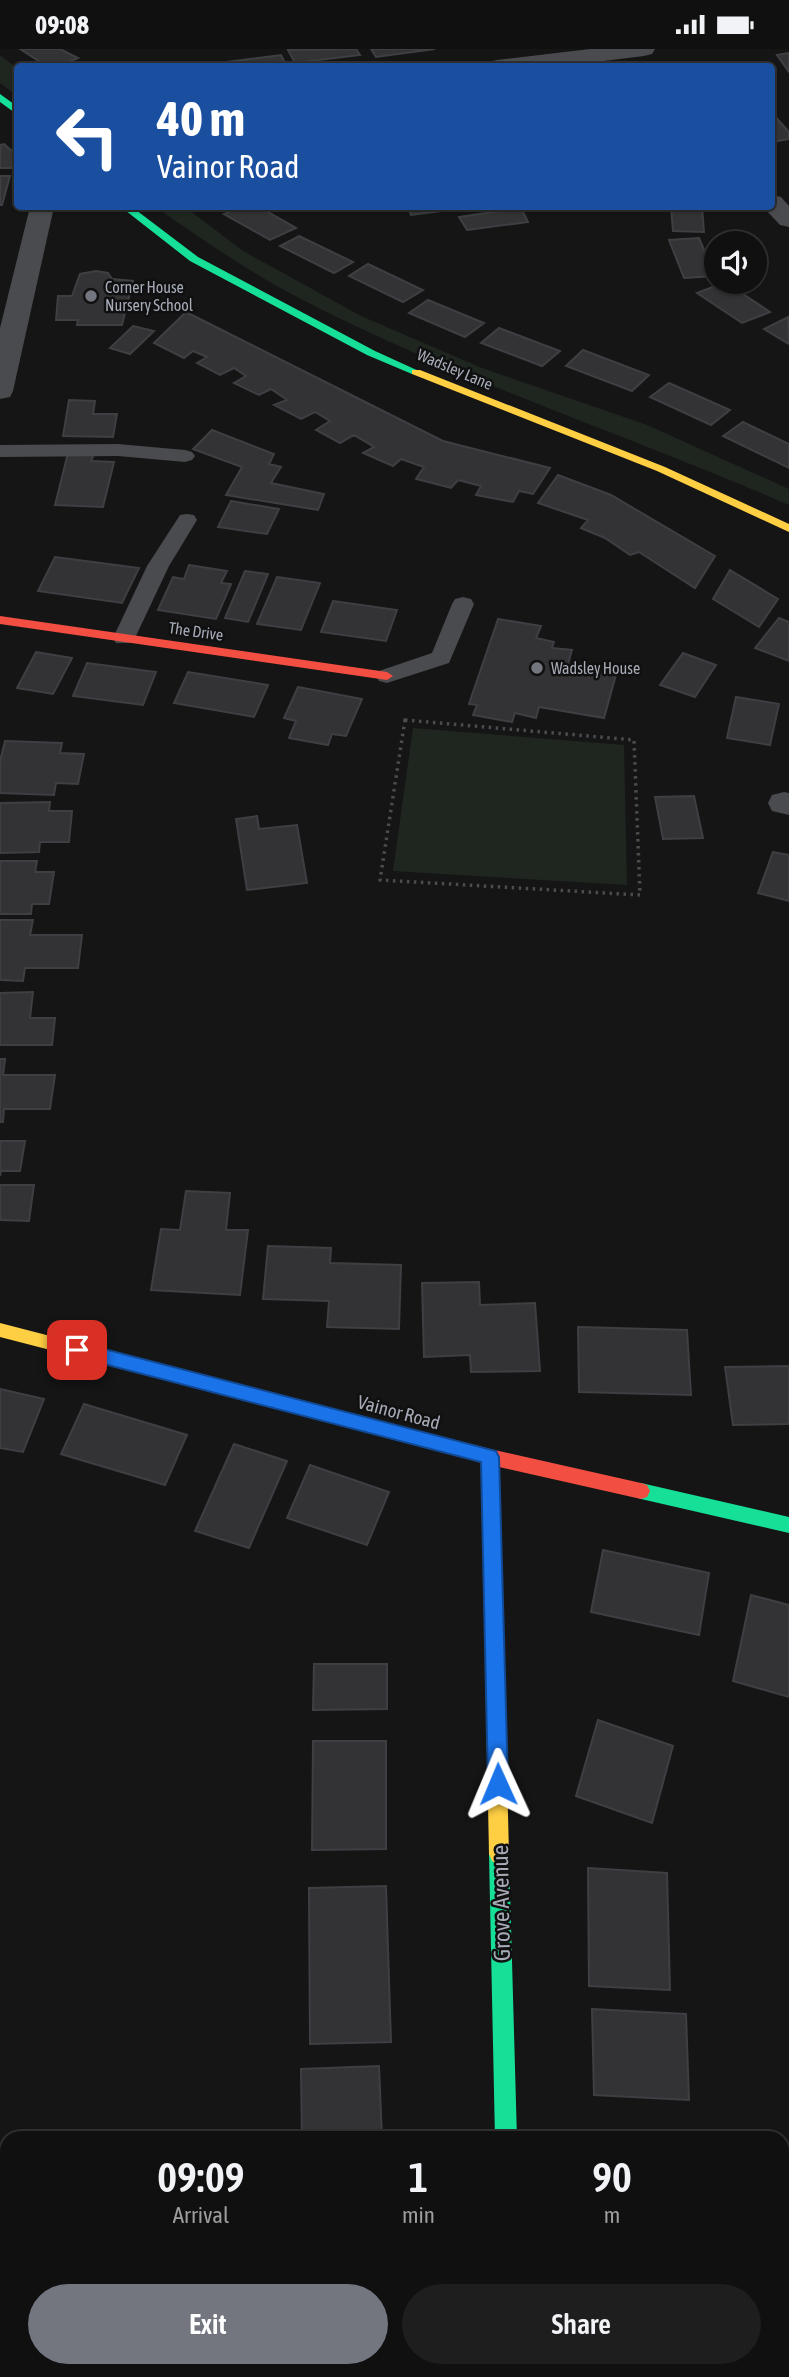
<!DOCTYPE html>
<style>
:root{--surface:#101010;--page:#1e1e1e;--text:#f1f3f6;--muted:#9c9d9f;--line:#303030;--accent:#73767f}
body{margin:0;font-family:"Asap Condensed",sans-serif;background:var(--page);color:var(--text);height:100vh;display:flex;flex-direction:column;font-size:26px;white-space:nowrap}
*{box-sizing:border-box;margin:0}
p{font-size:23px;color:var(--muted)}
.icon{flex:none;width:38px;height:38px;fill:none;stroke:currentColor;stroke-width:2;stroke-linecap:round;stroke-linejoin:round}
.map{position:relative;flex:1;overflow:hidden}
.sheet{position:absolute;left:0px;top:2082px;width:789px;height:247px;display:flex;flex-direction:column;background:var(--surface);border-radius:21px 21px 0 0;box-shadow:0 2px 5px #0004,0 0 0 2px var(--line)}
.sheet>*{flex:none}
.guide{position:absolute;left:14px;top:14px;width:761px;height:147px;border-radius:7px;box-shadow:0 2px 5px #0004,0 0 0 2px var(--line);background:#1a4fa0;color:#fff;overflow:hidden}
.fabs{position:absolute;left:704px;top:182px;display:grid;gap:14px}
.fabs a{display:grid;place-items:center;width:63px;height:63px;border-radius:50%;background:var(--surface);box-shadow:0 2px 5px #0004,0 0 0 2px var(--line);font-size:35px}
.pin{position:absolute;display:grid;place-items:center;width:60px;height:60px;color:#fff;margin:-30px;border-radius:14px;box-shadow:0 4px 10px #0006}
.me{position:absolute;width:77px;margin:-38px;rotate:359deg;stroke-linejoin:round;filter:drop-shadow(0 0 5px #0008)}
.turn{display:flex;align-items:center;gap:24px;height:147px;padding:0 28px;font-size:32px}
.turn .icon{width:91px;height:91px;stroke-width:2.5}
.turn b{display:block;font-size:49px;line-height:60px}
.eta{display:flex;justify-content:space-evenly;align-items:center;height:119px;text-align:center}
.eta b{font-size:42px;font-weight:600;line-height:49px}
.button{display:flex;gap:14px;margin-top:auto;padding:14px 28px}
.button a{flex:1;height:80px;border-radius:42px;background:var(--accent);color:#fff;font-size:28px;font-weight:600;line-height:80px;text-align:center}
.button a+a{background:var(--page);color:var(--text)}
.status{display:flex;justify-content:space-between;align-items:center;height:49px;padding:0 35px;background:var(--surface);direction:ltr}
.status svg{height:19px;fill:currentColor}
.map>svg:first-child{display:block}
.green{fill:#1f2620}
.building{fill:#333335;stroke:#3e3f42;stroke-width:2}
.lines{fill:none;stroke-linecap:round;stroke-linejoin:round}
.path{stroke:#4b4c50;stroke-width:3.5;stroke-dasharray:2.5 4.5;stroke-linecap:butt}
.lane{fill:#4a4b4e;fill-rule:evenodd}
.street{fill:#4a4b4e;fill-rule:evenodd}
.fast{fill:#16e098;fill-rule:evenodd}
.slow{fill:#ffcf43;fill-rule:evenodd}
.jam{fill:#f24e42;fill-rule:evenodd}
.route{fill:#1a73e8;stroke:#114b97;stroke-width:2}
.poi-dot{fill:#73767f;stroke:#101011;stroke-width:2.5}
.labels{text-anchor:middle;stroke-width:5;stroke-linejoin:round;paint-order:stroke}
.far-poi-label{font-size:16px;fill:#a6abb7;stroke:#101011;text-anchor:start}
.far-street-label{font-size:16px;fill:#a6abb7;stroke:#101011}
.street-label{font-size:19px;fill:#a6abb7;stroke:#101011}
.near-street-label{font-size:23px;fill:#a6abb7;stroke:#101011}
</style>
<div class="status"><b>09:08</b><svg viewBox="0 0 49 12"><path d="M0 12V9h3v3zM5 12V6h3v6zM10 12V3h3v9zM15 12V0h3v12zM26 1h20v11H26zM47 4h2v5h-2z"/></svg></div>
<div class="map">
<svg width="789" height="2328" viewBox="0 0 789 2328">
<rect width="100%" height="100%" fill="#151516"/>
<!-- green -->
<path class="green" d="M0 6 17 19V47L0 34Z
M155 158H185L243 202 361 267 482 319 647 376 789 440V456C626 385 457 331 299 249 249 223 202 190 155 158Z
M413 679 624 696 627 836 393 822Z"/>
<!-- building -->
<path class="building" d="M20 0H60L78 9 58 18H48Z
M356 0 360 6 295 14 288 1Z
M371 0H435L376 8Z
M789 4V23L777 6Z
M281 6 287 18H220L218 14Z
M772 64 789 83V90L772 93Z
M4 95 14 104 12 119H0V96Z
M0 127H10L2 156H0Z
M240 158H259L296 179 270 191 224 165Z
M408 158H440L442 162 411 166Z
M671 158H702L704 183 673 182Z
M521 159 528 173 467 181 459 168Z
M299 187 353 213 334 224 280 197Z
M699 189 715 227 684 229 669 191Z
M368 215 423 241 403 253 349 227Z
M96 222 108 224 112 230 133 232 122 276H77L78 271H56L58 247H72L80 225Z
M725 233 770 263 742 274 697 244Z
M428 251 484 274 465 288 409 264Z
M186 263 443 392 550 419 533 445 519 442 513 453 476 446 481 437 458 431 451 439 416 430 424 418 401 410 393 417 363 404 374 398 354 386 340 394 316 381 330 372 315 363 301 370 274 356 287 351 271 340 259 346 234 334 246 327 234 319 220 326 197 314 207 308 193 302 184 309 154 294Z
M788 268 789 295 764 280Z
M133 277 154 282 130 305 110 299Z
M499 279 560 302 542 317 481 294Z
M583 301 649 326 632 342 566 317Z
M669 334 730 361 711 376 650 348Z
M69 351 95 352 93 365H117L113 388 63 387Z
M743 373 789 395V419L723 387Z
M212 381 274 405 269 415 281 418 271 434 324 445 318 461 226 446 242 418 193 400Z
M68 404 94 405 91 412 114 413 103 458 55 456Z
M558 426 611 446 715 507 695 539 639 503 630 506 605 489 581 479 588 471 538 454Z
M231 452 279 460 267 485 218 478Z
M55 508 139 519 122 554 38 542Z
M189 516 227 522 221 534 231 535 216 570 158 561 173 528 184 530Z
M730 521 778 550 759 578 713 550Z
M245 522 268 525 248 573 225 569Z
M277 528 320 534 301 581 257 575Z
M333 552 397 561 386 592 321 583Z
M779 569 789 573V612L755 599Z
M498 570 541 577 536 589 554 593 552 599 572 601 568 615 617 622 604 669 539 658 536 669 515 664 512 673 473 666 477 656 469 655Z
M36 603 72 609 53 645 17 639Z
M683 604 716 616 695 648 660 636Z
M87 614 156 623 143 656 73 647Z
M188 623 268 636 254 668 174 654Z
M298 638 362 650 346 687 332 685 328 696 289 689 296 672 284 669Z
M736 648 779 655 770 696 727 689Z
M5 692 62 694 60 704 84 705 78 735 56 734 54 746 0 744V712Z
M694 747 703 789 663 790 655 748Z
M50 753 49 762H72L69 793H40L39 803 0 804V754Z
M257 767 259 780 297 776 307 834 247 841 236 770Z
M773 803 789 806V852L758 844Z
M0 812H37L35 823H54L49 855H32L31 865H0Z
M0 871H33L30 886H82L78 919H25L23 932 0 931Z
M33 943 30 969H55L52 996H0V944Z
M0 1010H5L3 1026H55L50 1060H4L3 1073H0Z
M0 1092H25L20 1122H1L0 1127Z
M0 1136H34L29 1172 0 1171Z
M186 1142 230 1144 226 1181H248L240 1246 151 1241 161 1180 180 1181Z
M268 1197 331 1199 330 1214 401 1216 399 1280 327 1278 329 1252 263 1250Z
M479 1233 480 1256 535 1254 540 1322 471 1323 470 1306 424 1308 422 1234Z
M578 1278 687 1281 691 1346 579 1343Z
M789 1317V1375L733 1376 725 1318Z
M0 1340 44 1350 23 1403 0 1399Z
M84 1355 187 1386 165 1436 61 1405Z
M234 1395 287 1412 249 1499 195 1482Z
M310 1416 389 1443 367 1496 287 1469Z
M603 1501 709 1524 699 1586 591 1563Z
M751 1546 789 1556V1648L733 1632Z
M314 1615H387V1660L313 1661Z
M598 1671 673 1697 652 1774 576 1747Z
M313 1692H386V1800L312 1801Z
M588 1819 667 1824 670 1941 589 1937Z
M386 1837 391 1993 310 1995 309 1839Z
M592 1960 686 1965 689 2051 594 2046Z
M379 2017 382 2090H302L301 2020Z
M294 2322H381L382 2328H294Z
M616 2322H708V2328H616Z"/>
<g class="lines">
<!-- path -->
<path class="path" d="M405 671 634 691 640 846 380 831Z"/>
<!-- lane -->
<path class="lane" d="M118 395 185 401 192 403 195 407 192 411 185 413 118 407 0 408V396Z
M187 465 194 466 197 471 169 517 135 589 132 594H116L113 589 147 517 180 466Z
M463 548 471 550 474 555 449 614 387 634 379 632 376 627 379 622 432 604 452 555 455 550Z"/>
<!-- street -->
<path class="street" d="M590 0H655L652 5 644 7 555 18H486L489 13 497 11Z
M772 146 781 148 789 157V178L780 176 763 158H772Z
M30 158H54L13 342 10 348 0 350V279Z
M784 743 789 744V766L772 762 768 754 772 746Z
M485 2322H539V2328H485Z"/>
<!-- fast -->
<path class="fast" d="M0 45 18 58V66L0 53Z
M121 158H132L198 208 375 302 421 323 412 325 367 306 190 212Z
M641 1434 789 1468V1484L641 1450 635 1448 632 1442 635 1436Z
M499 1795 506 1798 509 1805 517 2090H495L489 1805 492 1798Z"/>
<!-- slow -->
<path class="slow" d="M412 321H420L665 418 789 475V483L657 422 412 325Z
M0 1274 282 1347 288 1349 290 1354 288 1359 282 1361 0 1288Z
M490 1400 496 1403 499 1408 509 1805 506 1812 499 1815 492 1812 489 1805 481 1408 484 1403Z"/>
<!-- jam -->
<path class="jam" d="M0 567 387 623 393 627 387 631 0 575Z
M282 1347 490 1400 641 1434 647 1436 650 1442 647 1448 641 1450 490 1416 282 1361 276 1359 274 1354 276 1349Z"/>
</g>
<!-- route -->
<path class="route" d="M77 1293 496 1402 499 1408 508 1735 505 1742 498 1745 491 1742 488 1735 481 1413 77 1308 71 1306 69 1301 71 1296Z"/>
<!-- markers -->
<g class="poi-dot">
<circle cx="91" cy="247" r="7"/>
<circle cx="537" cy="619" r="7"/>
</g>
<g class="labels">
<!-- far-poi labels -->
<g class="far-poi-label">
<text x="105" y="244">Corner House<tspan x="105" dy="18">Nursery School</tspan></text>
<text x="551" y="625">Wadsley House</text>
</g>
<!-- far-street labels -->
<g class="far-street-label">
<text transform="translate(455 320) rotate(23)" y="6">Wadsley Lane</text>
<text transform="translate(196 582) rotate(8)" y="6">The Drive</text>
</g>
<!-- street labels -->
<g class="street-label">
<text transform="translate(399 1363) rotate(15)" y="7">Vainor Road</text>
</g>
<!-- near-street labels -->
<g class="near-street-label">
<text transform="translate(501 1854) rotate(-91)" y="8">Grove Avenue</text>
</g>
</g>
</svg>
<div class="fabs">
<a><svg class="icon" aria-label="sound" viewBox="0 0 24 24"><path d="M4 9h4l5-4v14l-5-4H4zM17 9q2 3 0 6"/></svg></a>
</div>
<div class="pin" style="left:77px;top:1301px;background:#d93025"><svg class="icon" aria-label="arrive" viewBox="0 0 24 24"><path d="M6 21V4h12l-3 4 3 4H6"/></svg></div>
<svg class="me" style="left:498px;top:1735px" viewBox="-20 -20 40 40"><path d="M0-17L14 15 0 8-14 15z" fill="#1a73e8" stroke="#fff" stroke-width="4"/></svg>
<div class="guide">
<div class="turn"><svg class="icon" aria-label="left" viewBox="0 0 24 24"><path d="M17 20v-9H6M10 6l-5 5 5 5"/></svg><div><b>40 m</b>Vainor Road</div></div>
</div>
<section class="sheet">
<div class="eta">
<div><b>09:09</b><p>Arrival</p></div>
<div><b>1</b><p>min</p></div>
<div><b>90</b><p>m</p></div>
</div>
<div class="button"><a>Exit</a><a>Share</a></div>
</section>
</div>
